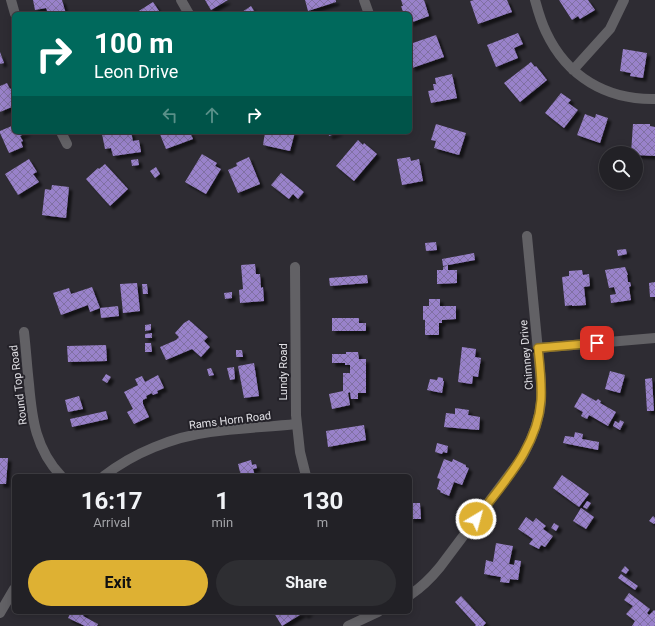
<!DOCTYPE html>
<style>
:root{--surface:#222126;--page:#2e2e32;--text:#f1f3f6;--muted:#a2a3a7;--line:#3f3e43;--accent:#deb133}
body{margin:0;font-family:Roboto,sans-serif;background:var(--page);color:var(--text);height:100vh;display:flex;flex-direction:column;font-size:15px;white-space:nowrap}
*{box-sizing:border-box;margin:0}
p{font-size:13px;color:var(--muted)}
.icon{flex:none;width:22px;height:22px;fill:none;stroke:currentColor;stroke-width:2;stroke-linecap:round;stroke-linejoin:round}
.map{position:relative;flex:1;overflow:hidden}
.panel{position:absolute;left:12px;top:474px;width:400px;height:140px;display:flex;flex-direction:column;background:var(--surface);border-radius:6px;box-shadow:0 2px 10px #0003,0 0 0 1px var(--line)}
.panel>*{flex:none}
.hud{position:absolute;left:12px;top:12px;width:400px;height:122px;border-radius:6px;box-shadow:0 2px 10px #0003,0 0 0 1px var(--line);background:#00695c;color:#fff;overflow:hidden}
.fabs{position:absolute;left:599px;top:146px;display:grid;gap:8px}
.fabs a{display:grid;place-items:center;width:44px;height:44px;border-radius:50%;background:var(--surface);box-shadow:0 2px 10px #0003,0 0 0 1px var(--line);font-size:20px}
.pin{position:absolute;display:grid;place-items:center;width:34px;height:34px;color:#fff;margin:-17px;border-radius:8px;box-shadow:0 2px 6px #0006}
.me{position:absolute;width:44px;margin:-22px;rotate:37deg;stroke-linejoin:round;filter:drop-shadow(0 0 3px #0008)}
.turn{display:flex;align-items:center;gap:14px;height:84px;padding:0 16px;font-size:18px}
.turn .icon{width:52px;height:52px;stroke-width:2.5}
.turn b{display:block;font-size:28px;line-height:34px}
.lanes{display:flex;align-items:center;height:38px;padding:0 16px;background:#0003;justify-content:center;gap:20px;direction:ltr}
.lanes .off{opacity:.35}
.eta{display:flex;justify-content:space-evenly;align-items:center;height:68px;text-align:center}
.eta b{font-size:24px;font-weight:700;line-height:28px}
.cta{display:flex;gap:8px;margin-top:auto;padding:8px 16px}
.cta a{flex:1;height:46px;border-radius:24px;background:var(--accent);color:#111;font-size:16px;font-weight:700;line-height:46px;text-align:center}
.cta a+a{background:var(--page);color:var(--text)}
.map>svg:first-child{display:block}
.building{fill:url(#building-cross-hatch);filter:url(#shadow)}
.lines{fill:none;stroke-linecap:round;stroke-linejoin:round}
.street{stroke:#626165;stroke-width:10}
.route-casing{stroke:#907321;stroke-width:10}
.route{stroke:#deb133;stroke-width:7}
.labels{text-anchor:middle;stroke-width:4;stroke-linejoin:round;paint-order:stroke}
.street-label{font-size:11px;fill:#e1e0e5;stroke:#242229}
</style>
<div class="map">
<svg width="655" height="626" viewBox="0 0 655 626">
<defs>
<pattern id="building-cross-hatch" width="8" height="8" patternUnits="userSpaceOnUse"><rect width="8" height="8" fill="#9982ca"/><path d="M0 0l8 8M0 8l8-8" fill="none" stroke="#806fa2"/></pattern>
<filter id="shadow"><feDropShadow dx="3.5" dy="3.5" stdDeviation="1" flood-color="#0009"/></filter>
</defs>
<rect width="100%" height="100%" fill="#2e2c33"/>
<!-- building -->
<path class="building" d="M33 0H62L66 14H50V13H48L46 8 35 10Z
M205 0H228L211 10Z
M305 0H336V2L308 11Z
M401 0H424L429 16 410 23V14H397L403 12 401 6H403Z
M474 0H507L512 12 478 24 470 1Z
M559 0H588L595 10 580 19 578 16 572 20Z
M153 2 161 14H134Z
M251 6 256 14H239Z
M518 33 523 44 514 48 518 58 496 67 487 45Z
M436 35 444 57 412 68 410 63V44Z
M623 49 647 53 643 78 630 76 631 73 620 71Z
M0 52 4 63 0 64Z
M531 62 535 67 536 66 547 80 520 102 504 83Z
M452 74 457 98 431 103 428 91 434 90 433 84H436L435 78Z
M7 83 10 89 14 87V106L0 112V86Z
M561 93 571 100 568 103 578 110 564 128 545 113Z
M585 114 595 118 596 114 608 118 600 143 577 135Z
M436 124 466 133 459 155 434 148 436 141 431 140Z
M633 124H650V126L655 127V156L636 155V153H631Z
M14 125V132H28L20 136 23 141 21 142 23 147 9 153 0 133V131Z
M114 132H131L133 141 139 140 141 152 113 156 111 148 105 149 102 134Z
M159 132H190L193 139 166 149Z
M265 132H295L290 151 263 145Z
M328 132H340L329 136Z
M358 140 363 145 364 143 377 154 354 181 336 166Z
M202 154 217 163 215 166 221 169 206 194 185 182Z
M249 157 260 184 238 193 228 170 237 166 236 163Z
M410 157 411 161 419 159 423 181 402 185 397 159Z
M29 159 37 172 33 174 39 182 18 195 5 174Z
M138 159 139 165 132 166 131 160Z
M105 164 128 189 110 206 86 179 98 168 99 169Z
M156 167 160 174 155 178 150 171Z
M281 173 304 192 298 199 293 194 289 199 271 185Z
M52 185 69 187 66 218 42 215 45 189 51 190Z
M436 242 437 250 426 251 425 243Z
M626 249 627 254 618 256 617 250Z
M474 253 475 260 443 266 442 259Z
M255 264 256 274H260L261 288 263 287 264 301 240 303 239 290 243 289 241 265Z
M448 265V270H457V283L437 284V270H443V267Z
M625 267 628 275H627L628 282H630L631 286 629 287 631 300 611 303 610 295 616 294 614 287 609 288 605 270Z
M582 270 583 275 589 274 590 286 584 287 586 305 572 306V305L565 306 562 277 569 276V271Z
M367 275 368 283 330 286 329 278Z
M655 282V297H650L649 283Z
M137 283 140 311 123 313 120 284Z
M142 284H147L148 294H143Z
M92 287 100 308 90 312 88 305 61 315 53 293 69 288 71 294Z
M232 292V298L225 299 224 293Z
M429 299H440V306H456V319L442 320V323H439V335H425V320H423V306H429Z
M118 306 119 316 101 318 100 308Z
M332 318H359V323H366V331H332Z
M189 320 208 337 204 341 210 347 201 357 192 349 166 360 160 347 176 340 179 337 175 333 184 323Z
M151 324V330L145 331V325Z
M152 333V338H145V334Z
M145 343H151L152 352H145Z
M106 345 107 361 68 362 67 346Z
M462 347 476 349 475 357 481 358 478 377 473 376 472 384 458 382Z
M236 350H242L243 357H236Z
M346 352H358L359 359H366V393H358V399H351L350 392 348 393 350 405 332 409 329 394 343 391V373H350V365H345V363H332V354H346Z
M254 363 259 396 244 398 238 366Z
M234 367 235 379 230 380 227 368Z
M211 368 214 375 209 376 207 369Z
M610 371 625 375 620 393 605 389Z
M106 374 111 377 107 383 102 380Z
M158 375 164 388 157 391 158 393 153 395 152 393 146 396 147 398 143 400V404L149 417 134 424 127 412 133 409 124 392 138 385 135 379 142 376 145 382Z
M438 377 443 378V381H444L442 393 427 390 430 379 437 380Z
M652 378 654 411H647L645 379Z
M582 393 596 401 598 399 601 401 600 403 616 412 608 426 589 415 587 419 581 416 583 412 574 407Z
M79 396 83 409 68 412 65 400Z
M455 408 469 410 468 415 480 417 479 430 444 427 446 413 455 414Z
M106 411 108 419 72 427 70 419Z
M620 420 624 422 620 430 613 426 615 421 619 423Z
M364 425 366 440 328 447 326 431Z
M575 432 583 434 582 439 599 442 598 450 563 443 565 436 574 437Z
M437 443 448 446 447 453 443 452 442 454 435 452Z
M0 458H8L6 484H0Z
M444 459 452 462 453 459 466 465V467L469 468 462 485 454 482 449 496 440 492 441 491 437 489 440 479 437 478Z
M251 460 252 465 256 464 257 468 253 469 255 476H241L238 464Z
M562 475 589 494 579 507 553 488Z
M587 501 591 503 587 509 583 507Z
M410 503H420L421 519H410Z
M581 508 594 517 586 529 573 521Z
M653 516 655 518V523L654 524 649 521Z
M526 517 533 522 536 518 546 526 543 529 553 536 545 547 541 545 539 549 529 544 533 539 518 529Z
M554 523 559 526 556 531 551 528Z
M496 543 513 546 509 564 514 565 515 560 521 561 518 580 510 579 509 583 500 582 501 577 484 574 486 560 493 562Z
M625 566 629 570 626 574 621 571Z
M621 574 638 586 635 590 618 578Z
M629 593 650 609 647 613 649 615 654 610 655 611V626H632L635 621 626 614 633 606 624 600Z
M461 596 486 623 483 626H475L476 625 455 602Z
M71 612 75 613 76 612H85L83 616 98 624 97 626H85L68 618Z
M276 612H310L305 615 303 613 282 626 274 613Z"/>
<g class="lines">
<!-- street -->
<path class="street" d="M11 0 15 14
M181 0 189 14
M364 0 369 14
M535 0C538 11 541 22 546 32 567 77 607 100 655 99
M573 70 610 29 624 0
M61 132 67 144
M295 267 296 415 300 452 306 476
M24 332C26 349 27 367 29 384 32 420 36 449 61 476
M538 348 655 338
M104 476C133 453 173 437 210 432 239 428 268 427 296 424
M410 595C422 587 431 578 440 567L521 459C531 441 539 422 541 402 541 395 541 389 541 382L527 236
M0 613 14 589
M348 626 378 612"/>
</g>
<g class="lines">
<!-- route casing -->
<g class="route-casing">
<path id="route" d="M476 519C503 483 538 447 541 400 542 383 540 366 538 348L597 343"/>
</g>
<!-- route -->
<use href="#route" class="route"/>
</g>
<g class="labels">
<!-- street labels -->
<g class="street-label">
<text transform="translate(526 355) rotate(-95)" y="4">Chimney Drive</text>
<text transform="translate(283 372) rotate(-90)" y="4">Lundy Road</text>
<text transform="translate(18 385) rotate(-97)" y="4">Round Top Road</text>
<text transform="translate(230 420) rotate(-7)" y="4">Rams Horn Road</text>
</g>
</g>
</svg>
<div class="fabs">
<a><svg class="icon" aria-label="search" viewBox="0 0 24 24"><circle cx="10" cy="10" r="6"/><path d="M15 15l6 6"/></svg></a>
</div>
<div class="pin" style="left:597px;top:343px;background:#d93025"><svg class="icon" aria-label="arrive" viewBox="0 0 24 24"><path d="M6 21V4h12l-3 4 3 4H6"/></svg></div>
<svg class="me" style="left:476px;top:519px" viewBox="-20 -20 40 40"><circle r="17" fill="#deb133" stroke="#fff" stroke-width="3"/><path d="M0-11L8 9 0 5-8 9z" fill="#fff"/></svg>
<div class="hud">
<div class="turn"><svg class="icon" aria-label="right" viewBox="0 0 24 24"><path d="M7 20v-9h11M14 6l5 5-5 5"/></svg><div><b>100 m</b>Leon Drive</div></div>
<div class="lanes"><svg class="icon off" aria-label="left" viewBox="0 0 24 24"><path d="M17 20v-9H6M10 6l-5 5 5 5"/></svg><svg class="icon off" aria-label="ahead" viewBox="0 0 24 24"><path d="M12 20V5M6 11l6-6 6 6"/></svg><svg class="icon" aria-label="right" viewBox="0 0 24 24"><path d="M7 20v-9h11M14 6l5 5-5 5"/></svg></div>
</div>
<section class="panel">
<div class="eta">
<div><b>16:17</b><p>Arrival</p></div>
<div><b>1</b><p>min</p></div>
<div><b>130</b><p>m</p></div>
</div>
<div class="cta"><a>Exit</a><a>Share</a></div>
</section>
</div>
